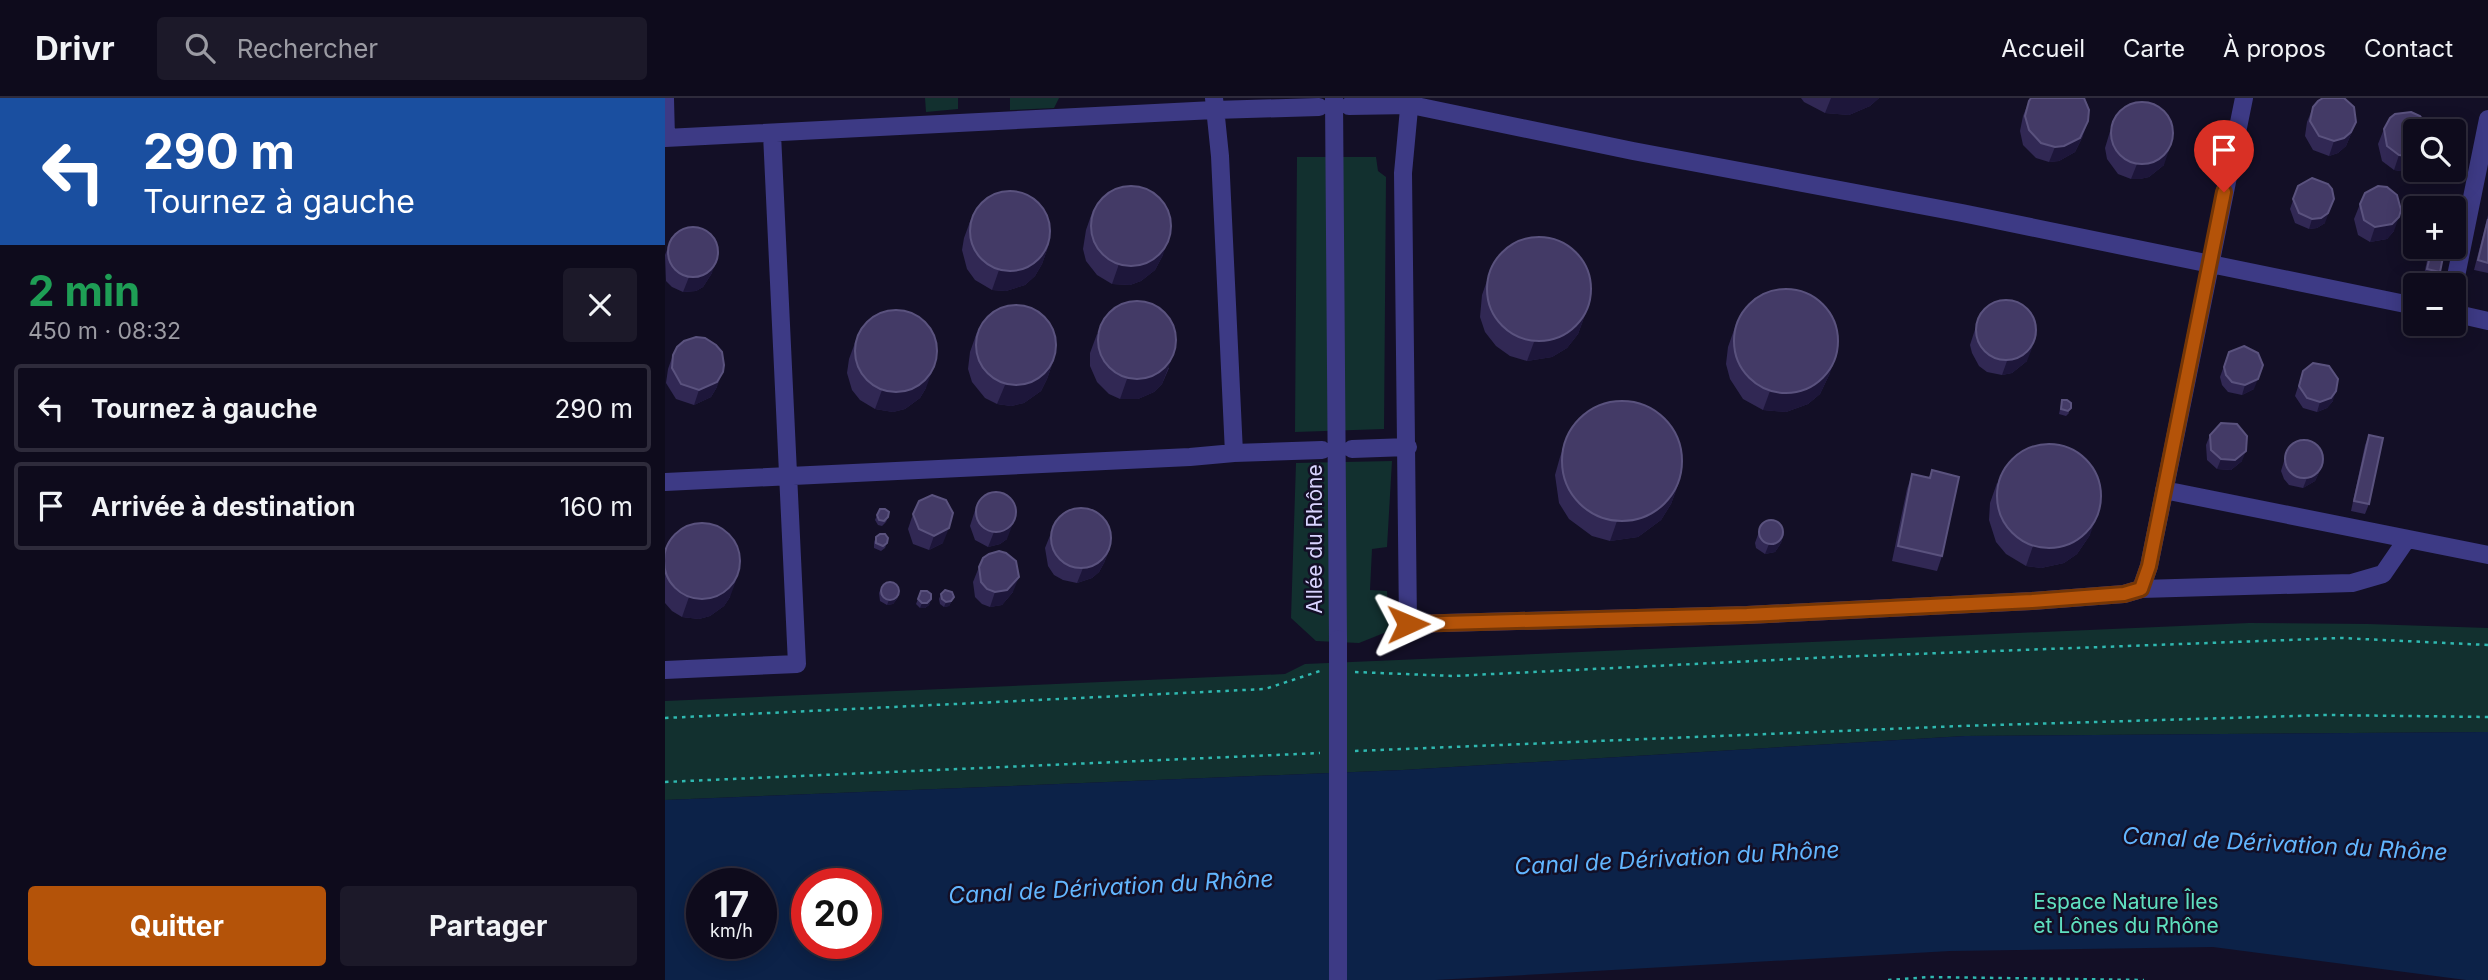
<!DOCTYPE html>
<html lang="fr">
<meta charset="utf-8">
<style>
:root{--surface:#0e0b1c;--page:#1c1929;--text:#f1f3f6;--muted:#9b9ba3;--line:#2e2b3b;--accent:#b45309}
body{margin:0;font-family:Inter,sans-serif;background:var(--page);color:var(--text);height:100vh;display:flex;flex-direction:column;font-size:26px;white-space:nowrap}
*{box-sizing:border-box;margin:0}
p{font-size:23px;color:var(--muted)}
.icon{flex:none;width:38px;height:38px;fill:none;stroke:currentColor;stroke-width:2;stroke-linecap:round;stroke-linejoin:round}
.map{position:relative;flex:1;overflow:hidden}
.details{display:flex;flex-direction:column;background:var(--surface);width:665px}
.details>*{flex:none}
.hud{background:#1a4fa0;color:#fff;overflow:hidden}
.buttons{position:absolute;left:1738px;top:21px;display:grid;gap:14px}
.buttons a{display:grid;place-items:center;width:63px;height:63px;border-radius:7px;background:var(--surface);box-shadow:0 4px 18px #0003,0 0 0 2px var(--line);font-size:35px}
.speed{position:absolute;left:21px;top:770px;display:flex;gap:14px;font-size:35px;font-weight:700;text-align:center}
.speed>*{display:grid;place-content:center;width:91px;height:91px;border-radius:50%;background:var(--surface);box-shadow:0 4px 18px #0003,0 0 0 2px var(--line);line-height:1}
.speed small{font-size:18px;font-weight:400}
.speed .limit{border:10px solid #d22;background:#fff;color:#111}
.pin{position:absolute;display:grid;place-items:center;width:60px;height:60px;color:#fff;margin:-72px -30px;border-radius:50% 50% 50% 0;rotate:-45deg;box-shadow:0 0 7px #0007}
.pin .icon{rotate:45deg}
.me{position:absolute;width:77px;margin:-38px;rotate:89deg;stroke-linejoin:round;filter:drop-shadow(0 0 5px #0008)}
.turn{display:flex;align-items:center;gap:24px;height:147px;padding:0 28px;font-size:32px}
.turn .icon{width:91px;height:91px;stroke-width:2.5}
.turn b{display:block;font-size:49px;line-height:60px}
.round{display:grid;place-items:center;flex:none;width:74px;height:74px;border-radius:7px;background:var(--page)}
.head{display:flex;align-items:center;justify-content:space-between;height:119px;padding:0 28px}
h1{font-size:42px;font-weight:700;line-height:52px;color:#1e9e55}
.cta{display:flex;gap:14px;margin-top:auto;padding:14px 28px}
.cta a{flex:1;height:80px;border-radius:7px;background:var(--accent);color:#fff;font-size:28px;font-weight:700;line-height:80px;text-align:center}
.cta a+a{background:var(--page);color:var(--text)}
ul{padding:0;list-style:none}
li{display:flex;align-items:center;gap:21px;height:88px;margin:0 14px 10px;padding:0 14px;border:4px solid var(--line);border-radius:7px}
li div{flex:1}
li b{display:block;font-size:26px}
li em{font-style:normal}
header{display:flex;align-items:center;gap:42px;box-sizing:border-box;height:98px;padding:0 35px;background:var(--surface);border-bottom:2px solid var(--line)}
header strong{font-size:33px}
nav{display:flex;gap:38px;margin-inline-start:auto;font-size:24px}
.search{width:490px;height:63px;background:var(--page);display:flex;align-items:center;gap:18px;box-sizing:border-box;padding:0 24px;border-radius:7px;color:var(--muted);font-size:26px}
main{display:flex;flex:1;min-height:0}
.map>svg:first-child{display:block}
.green{fill:#12302f}
.water{fill:#0c2248;fill-rule:evenodd}
.lines{fill:none;stroke-linecap:round;stroke-linejoin:round}
.path{stroke:#2fb8b0;stroke-width:2.5;stroke-dasharray:3.5 5;stroke-linecap:butt}
.minor{stroke:#3d3a85;stroke-width:18}
.minor-bridge{stroke:#3d3a85;stroke-width:18}
.wall{fill:#312854}
.shaded-wall{fill:#1d163a}
.building{fill:#433a66;stroke:#5a527e;stroke-width:2}
.route-casing{stroke:#753606;stroke-width:18}
.route{stroke:#b45309;stroke-width:12}
.labels{text-anchor:middle;stroke-width:5;stroke-linejoin:round;paint-order:stroke}
.street-label{font-size:21px;fill:#d9d4ff;stroke:#130f26}
.park-label{font-size:21px;fill:#5fe0c0;stroke:#130f26}
.water-label{font-size:23px;font-style:italic;fill:#62b6ff;stroke:#130f26}
</style>
<header>
<strong>Drivr</strong>
<div class="search"><svg class="icon" aria-label="search" viewBox="0 0 24 24"><circle cx="10" cy="10" r="6"/><path d="M15 15l6 6"/></svg>Rechercher</div>
<nav><a>Accueil</a><a>Carte</a><a>À propos</a><a>Contact</a></nav>
</header>
<main>
<section class="details">
<div class="hud">
<div class="turn"><svg class="icon" aria-label="left" viewBox="0 0 24 24"><path d="M17 20v-9H6M10 6l-5 5 5 5"/></svg><div><b>290 m</b>Tournez à gauche</div></div>
</div>
<div class="head"><div><h1>2 min</h1><p>450 m · 08:32</p></div><a class="round"><svg class="icon" aria-label="close" viewBox="0 0 24 24"><path d="M6 6l12 12M18 6L6 18"/></svg></a></div>
<ul>
<li><svg class="icon" aria-label="left" viewBox="0 0 24 24"><path d="M17 20v-9H6M10 6l-5 5 5 5"/></svg><div><b>Tournez à gauche</b></div><em>290 m</em></li>
<li><svg class="icon" aria-label="arrive" viewBox="0 0 24 24"><path d="M6 21V4h12l-3 4 3 4H6"/></svg><div><b>Arrivée à destination</b></div><em>160 m</em></li>
</ul>
<div class="cta"><a>Quitter</a><a>Partager</a></div>
</section>
<div class="map">
<svg width="1823" height="882" viewBox="0 0 1823 882">
<rect width="100%" height="100%" fill="#130f26"/>
<!-- green -->
<path class="green" d="M260 0H293V11L261 14Z
M345 0H394L389 10 345 12Z
M632 59H711L713 73 721 79 719 331 630 334Z
M727 363 722 449 707 451 705 492 722 493 724 533 694 545 651 543 626 520 631 365Z
M1584 525 1703 526 1823 530V634L1300 638 738 672 0 702V603L620 576 640 566Z"/>
<!-- water -->
<path class="water" d="M1823 634V882H1801L1548 849 1285 853 770 882H0V702L738 672 1300 638ZM37 786H96V845H37ZM142 786H201V845H142Z"/>
<g class="lines">
<!-- path -->
<path class="path" d="M690 574 788 578 1169 559 1676 540 1823 547
M0 620 600 591 655 573
M690 653 1296 628 1662 617 1823 619
M0 684 655 655
M1223 882 1264 879 1479 882"/>
<!-- minor -->
<path class="minor" d="M549 0 555 58 569 355 657 352
M669 0 673 541
M745 0 738 75 743 526 1082 517 1367 503 1459 496 1476 491 1484 468 1579 0
M0 1 1 40
M684 8 746 7 968 53 1297 115 1750 208
M0 40 549 12 654 9
M1788 193 1823 21
M1788 215 1823 223
M687 351 743 349
M0 384 525 359 569 355
M1499 392 1823 457
M1476 491 1687 485 1718 476 1742 441
M0 572 132 566 107 36"/>
<!-- minor-bridge -->
<path class="minor-bridge" d="M673 882V541"/>
</g>
<!-- wall -->
<path class="wall" d="M1136 0H1214L1205 8 1184 17 1160 15 1139 4Z
M1364 3 1418 38 1410 54 1394 63 1384 64 1371 60 1358 47 1355 33 1358 18Z
M1648 9 1691 24 1681 48 1673 55 1664 58 1648 52 1640 38 1642 24Z
M1449 20 1499 67 1484 79 1475 81H1466L1453 76 1442 61 1440 50Z
M1719 31 1750 33V66L1747 69 1736 73 1729 72 1717 63 1713 46Z
M1633 88 1660 125 1652 130 1644 131 1630 125 1625 111Z
M1695 106 1729 133 1722 141 1705 144 1693 137 1689 121Z
M428 112 498 157 490 172 476 183 465 187 447 186 432 177 421 163 418 151 421 132Z
M1823 117V175L1809 172Z
M306 121 384 146 377 166 370 178 360 187 341 193 327 192 310 182 302 171 297 152 299 140Z
M7 139 47 175 38 189 31 193 18 194 7 189 1 183 0 157Z
M1765 149H1780L1775 174 1771 184 1758 181Z
M824 177 920 217 913 236 902 250 887 259 862 263 845 258 831 248 820 234 815 219 817 197Z
M1314 219 1362 263 1347 275 1337 277 1322 274 1314 268 1307 255 1305 247Z
M1070 229 1165 275 1155 296 1143 306 1121 314 1098 312 1078 301 1065 281 1061 266 1063 249Z
M312 234 389 261 382 281 376 293 359 305 346 308 332 306 320 300 307 284 303 271 305 254Z
M432 236 504 270 497 286 489 294 473 301H455L444 296 432 284 425 268V255Z
M191 242 261 290 255 300 240 311 228 314 210 311 195 302 187 292 182 275 184 261Z
M1564 254 1589 291 1577 297 1563 294 1557 287 1555 279Z
M8 257 52 289 46 299 29 307 11 301 1 285 3 271Z
M1638 273 1668 303 1662 310 1652 314 1638 310 1630 298Z
M1397 302 1404 315 1401 318 1394 316Z
M1545 337 1577 363 1566 372 1552 371 1542 362 1541 347Z
M1704 337V406L1700 416 1686 413 1700 347Z
M902 340 1013 387 1006 406 996 422 973 439 945 443 927 438 904 421 894 405 890 377 895 359Z
M1623 350 1658 366 1650 383 1638 390 1624 387 1619 381 1616 373Z
M1267 372 1277 458 1272 473 1227 463 1242 391 1247 376 1264 380Z
M1332 385 1425 437 1412 456 1399 465 1376 470 1361 468 1341 456 1331 444 1324 422 1325 405Z
M312 406 342 441 335 446 323 449 310 442 305 428Z
M248 416 278 445 264 452 248 446 243 431Z
M212 417 223 419 221 424 217 428 213 427 210 422Z
M1097 425 1119 435 1116 445 1110 454 1100 456 1091 450 1090 445Z
M386 435 445 450 439 465 434 474 427 480 412 485 398 482 389 477 383 468 380 450Z
M211 439 222 445 220 450 216 453 209 450V444Z
M0 452 65 499 59 508 45 518 34 521 17 519 7 513 0 505Z
M314 469 348 494 337 507 325 509 317 506 310 499 308 484Z
M216 490 234 496 232 501 228 506 222 507 215 503 214 495Z
M276 496 289 499 284 508 279 509 275 506 274 501Z
M253 501H266L264 507 260 510H255L251 506Z"/>
<!-- shaded-wall -->
<path class="shaded-wall" d="M1166 0H1214L1205 8 1184 17 1160 15Z
M1423 23 1418 38 1410 54 1394 63 1384 64 1390 49Z
M1691 24 1681 48 1673 55 1664 58 1669 43Z
M1504 52 1499 67 1484 79 1475 81H1466L1472 66Z
M1750 55V66L1747 69 1736 73 1729 72 1734 57Z
M1669 101 1660 125 1652 130 1644 131 1647 121Z
M1734 119 1729 133 1722 141 1705 144 1710 129Z
M505 137 498 157 490 172 476 183 465 187 447 186 454 166Z
M384 146 377 166 370 178 360 187 341 193 327 192 334 172Z
M53 160 47 175 38 189 31 193 18 194 24 179Z
M920 217 913 236 902 250 887 259 862 263 869 244Z
M1368 248 1362 263 1347 275 1337 277 1342 263Z
M511 250 497 286 489 294 473 301H455L462 281Z
M1172 256 1165 275 1155 296 1143 306 1121 314 1098 312 1105 293Z
M389 261 382 281 376 293 359 305 346 308 332 306 340 287Z
M268 271 261 290 255 300 240 311 228 314 210 311 217 292Z
M58 274 52 289 46 299 29 307 34 292Z
M1593 281 1589 291 1577 297 1580 287Z
M1671 293 1668 303 1662 310 1652 314 1655 304Z
M1581 353 1577 363 1566 372 1552 371 1556 361Z
M1658 366 1650 383 1638 390 1642 380Z
M1013 387 1006 406 996 422 973 439 945 443 952 423Z
M351 418 342 441 335 446 323 449 329 434Z
M1432 418 1425 437 1412 456 1399 465 1376 470 1361 468 1368 448Z
M284 430 278 445 264 452 269 438Z
M1119 435 1116 445 1110 454 1100 456 1104 446Z
M445 450 439 465 434 474 427 480 412 485 418 470Z
M354 479 348 494 337 507 325 509 330 494Z
M72 480 65 499 59 508 45 518 34 521 17 519 24 499Z
M234 496 232 501 228 506 222 507 224 502Z
M289 499 284 508 279 509 281 504Z
M266 501 264 507 260 510H255L257 505Z"/>
<!-- building -->
<path class="building" d="M1366 0H1419L1424 12 1423 23 1415 40 1399 48 1390 49 1376 45 1364 32 1360 18 1364 3Z
M1658 0H1679L1689 9 1691 24 1686 34 1679 40 1669 43 1654 38 1645 23 1648 9 1653 3Z
M1446 35a31 31 0 1 1 62 0a31 31 0 1 1-62 0Z
M1746 14 1755 18 1761 26V33H1750V55L1742 58 1734 57 1722 48 1719 31 1725 20 1730 16Z
M1647 80 1663 86 1667 91 1669 101 1663 115 1656 120 1647 121 1634 115 1628 101 1633 88Z
M1713 88 1722 89 1732 97 1736 112 1734 119 1727 126 1710 129 1699 122 1695 106 1700 95Z
M426 128a40 40 0 1 1 80 0a40 40 0 1 1-80 0Z
M305 133a40 40 0 1 1 80 0a40 40 0 1 1-80 0Z
M1823 121V165L1813 162Z
M3 154a25 25 0 1 1 50 0a25 25 0 1 1-50 0Z
M822 191a52 52 0 1 1 104 0a52 52 0 1 1-104 0Z
M1767 149H1780L1775 174 1762 171Z
M1069 243a52 52 0 1 1 104 0a52 52 0 1 1-104 0Z
M1311 232a30 30 0 1 1 60 0a30 30 0 1 1-60 0Z
M433 242a39 39 0 1 1 78 0a39 39 0 1 1-78 0Z
M311 247a40 40 0 1 1 80 0a40 40 0 1 1-80 0Z
M190 253a41 41 0 1 1 82 0a41 41 0 1 1-82 0Z
M31 239 40 240 51 247 57 254 59 267 58 274 52 284 34 292 16 286 7 270 8 257 12 249 19 243Z
M1579 248 1593 255 1598 267 1593 281 1580 287 1567 284 1561 277 1559 269 1564 254Z
M1648 265 1664 268 1673 281 1671 293 1666 300 1655 304 1642 300 1634 288 1638 273Z
M1397 302H1402L1406 305V310L1403 313 1396 311Z
M897 363a60 60 0 1 1 120 0a60 60 0 1 1-120 0Z
M1556 325 1572 326 1582 338 1581 353 1570 362 1556 361 1546 352 1545 337Z
M1704 337 1718 340 1704 406 1689 403Z
M1620 361a19 19 0 1 1 38 0a19 19 0 1 1-38 0Z
M1332 398a52 52 0 1 1 104 0a52 52 0 1 1-104 0Z
M1267 372 1294 379 1277 458 1233 448 1247 376 1265 380Z
M311 414a20 20 0 1 1 40 0a20 20 0 1 1-40 0Z
M267 397 281 402 288 415 284 430 269 438 254 431 248 416 254 403Z
M386 440a30 30 0 1 1 60 0a30 30 0 1 1-60 0Z
M215 411H220L224 414 223 419 219 423 214 422 212 417Z
M1094 434a12 12 0 1 1 24 0a12 12 0 1 1-24 0Z
M-1 463a38 38 0 1 1 76 0a38 38 0 1 1-76 0Z
M215 436H220L223 440 222 445 218 448 211 445V439Z
M334 453 341 455 351 463 354 479 342 492 330 494 322 491 316 484 314 469 318 460 324 456Z
M216 493a9 9 0 1 1 18 0a9 9 0 1 1-18 0Z
M280 492 287 494 289 499 286 503 281 504 277 501 276 496Z
M256 493H262L266 496V501L262 505H257L253 501Z"/>
<g class="lines">
<!-- route casing -->
<g class="route-casing">
<path id="route" d="M743 526 1082 517 1367 503 1459 496 1476 491 1484 468 1559 94"/>
</g>
<!-- route -->
<use href="#route" class="route"/>
</g>
<g class="labels">
<!-- street labels -->
<g class="street-label">
<text transform="translate(650 441) rotate(-90)" y="7">Allée du Rhône</text>
</g>
<!-- park labels -->
<g class="park-label">
<text x="1461" y="811">Espace Nature Îles<tspan x="1461" dy="24">et Lônes du Rhône</tspan></text>
</g>
<!-- water labels -->
<g class="water-label">
<text transform="translate(1620 746) rotate(3)" y="8">Canal de Dérivation du Rhône</text>
<text transform="translate(1012 760) rotate(-3)" y="8">Canal de Dérivation du Rhône</text>
<text transform="translate(446 789) rotate(-3)" y="8">Canal de Dérivation du Rhône</text>
</g>
</g>
</svg>
<div class="buttons">
<a><svg class="icon" aria-label="search" viewBox="0 0 24 24"><circle cx="10" cy="10" r="6"/><path d="M15 15l6 6"/></svg></a>
<a>+</a>
<a>−</a>
</div>
<div class="speed"><div>17<small>km/h</small></div><div class="limit">20</div></div>
<div class="pin" style="left:1559px;top:94px;background:#d93025"><svg class="icon" aria-label="arrive" viewBox="0 0 24 24"><path d="M6 21V4h12l-3 4 3 4H6"/></svg></div>
<svg class="me" style="left:743px;top:526px" viewBox="-20 -20 40 40"><path d="M0-17L14 15 0 8-14 15z" fill="#b45309" stroke="#fff" stroke-width="4"/></svg>
</div>
</main>
